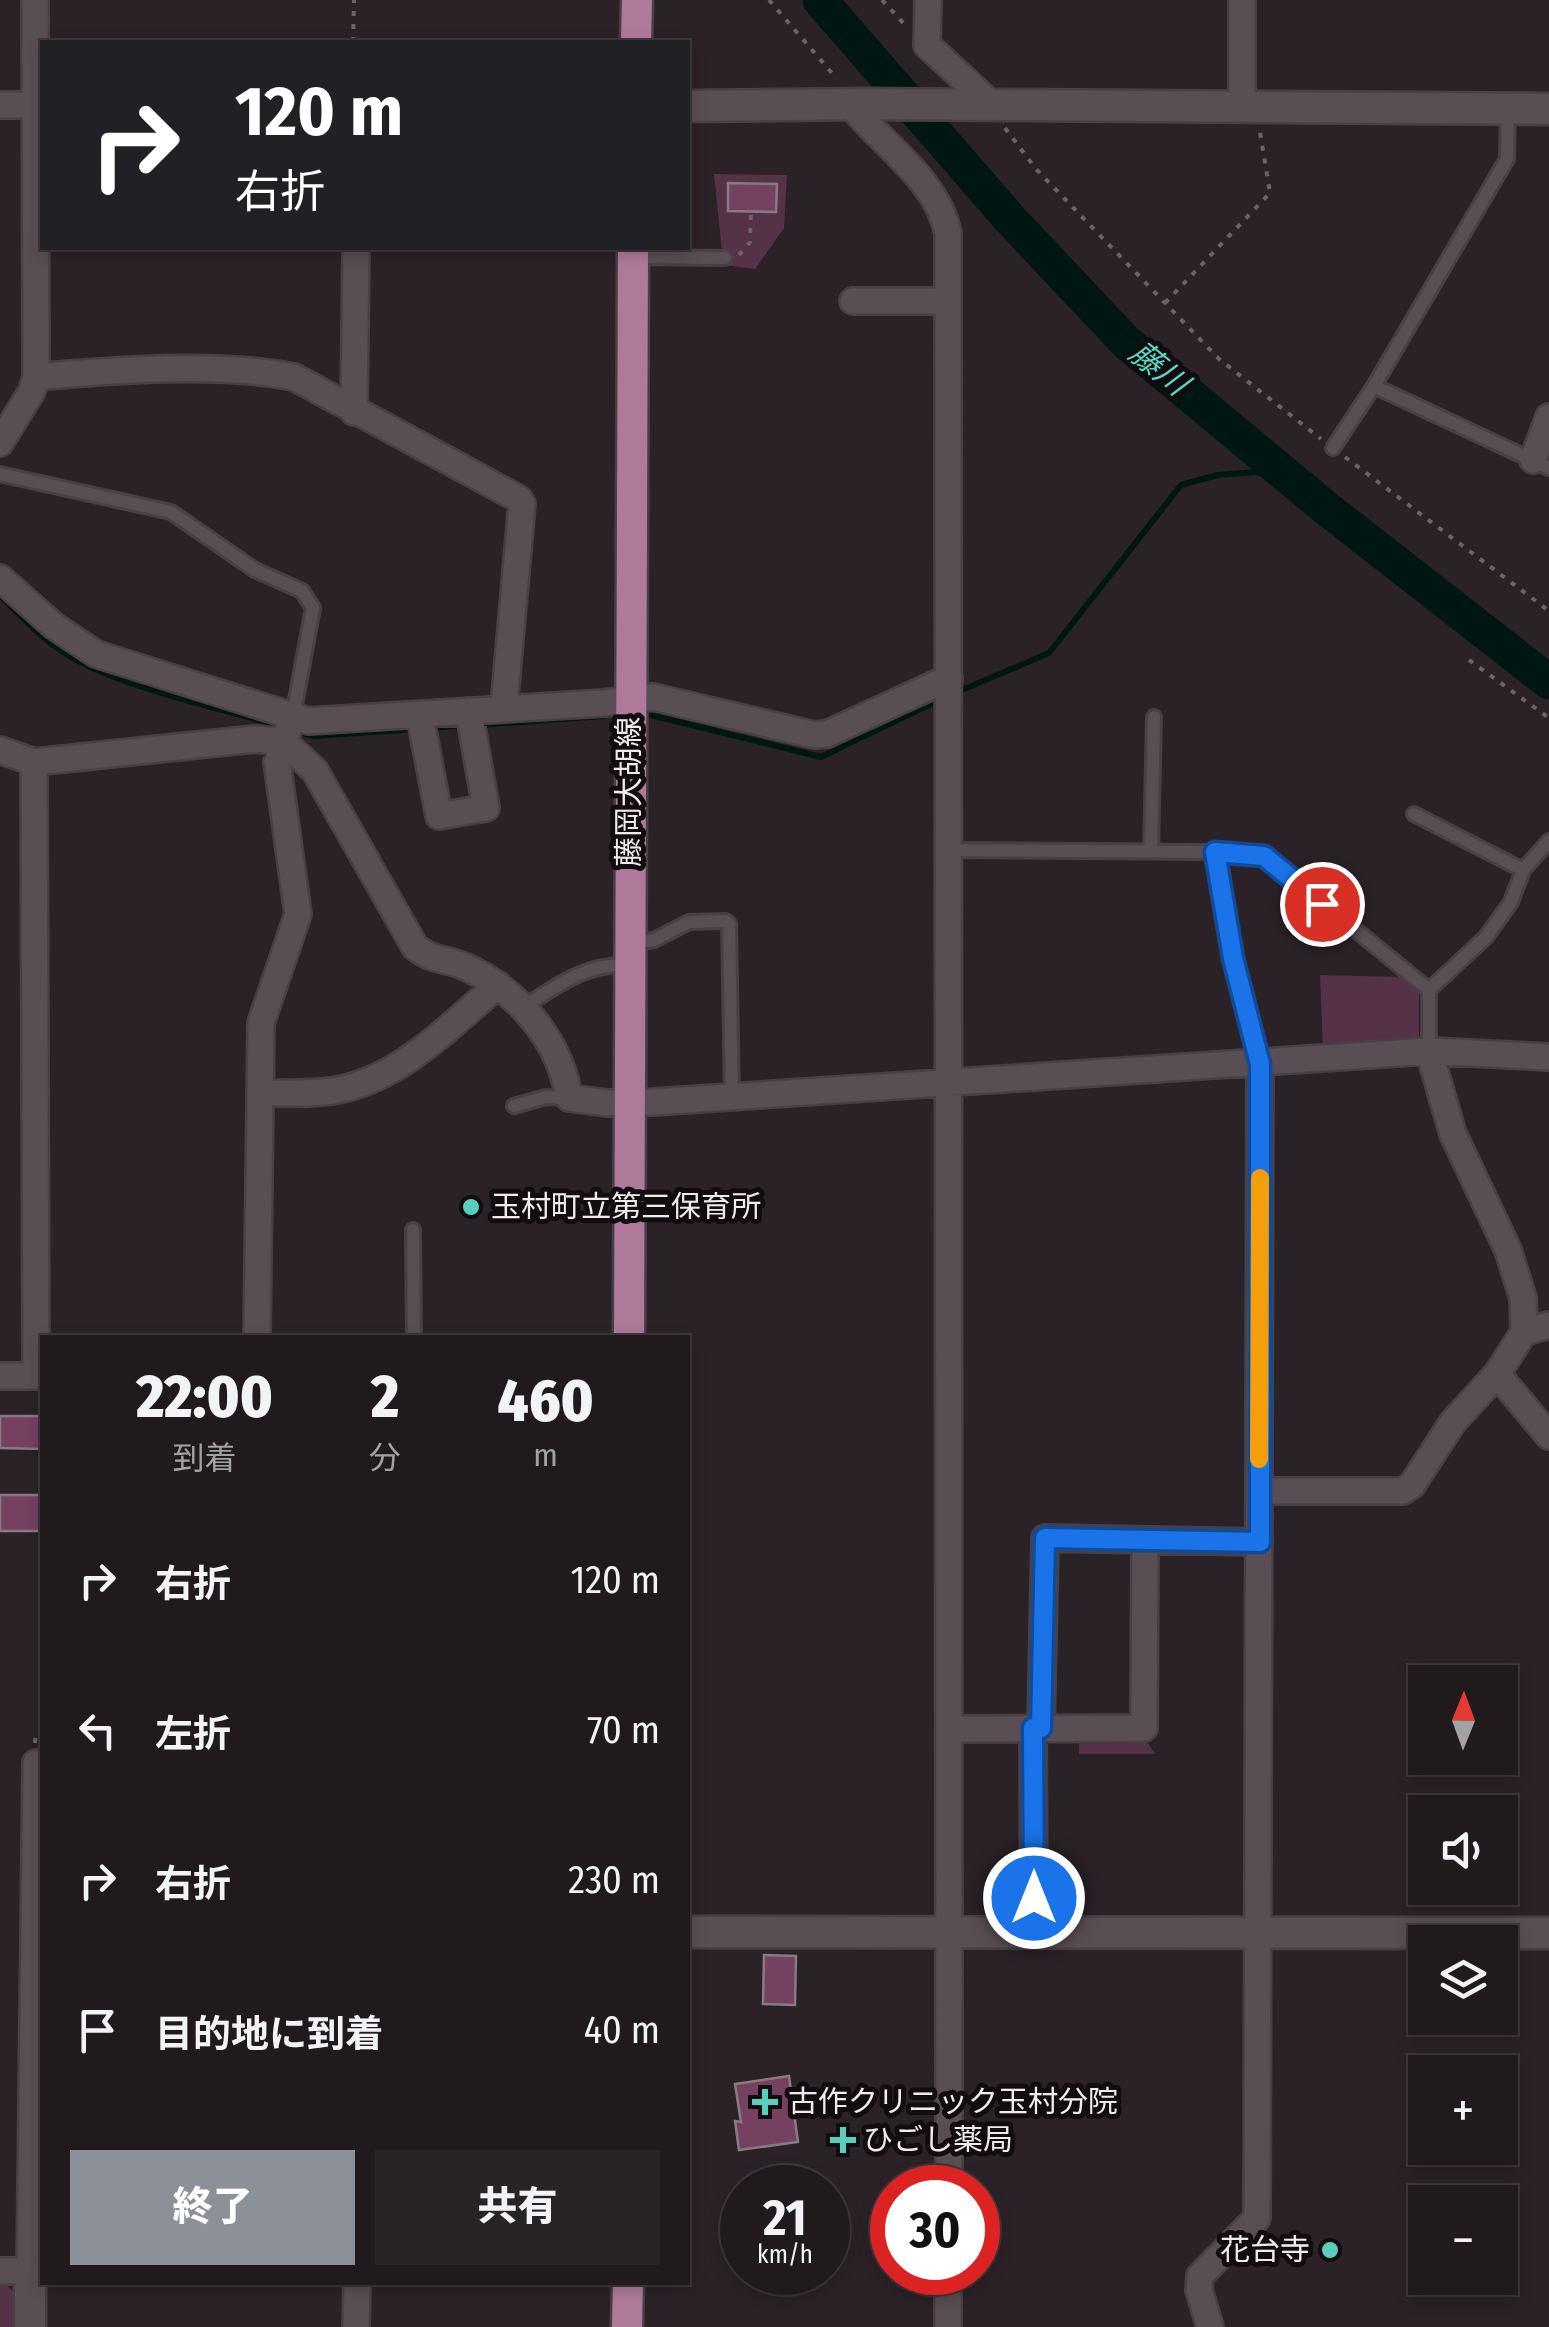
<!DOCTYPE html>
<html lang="ja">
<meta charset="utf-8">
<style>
:root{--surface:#201a1d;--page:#282326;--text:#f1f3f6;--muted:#a2a1a4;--line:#3d383b;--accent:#8c9099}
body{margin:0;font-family:"Fira Sans Condensed","Noto Sans JP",sans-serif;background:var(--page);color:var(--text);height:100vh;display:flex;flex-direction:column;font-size:38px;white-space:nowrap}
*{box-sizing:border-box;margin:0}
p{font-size:32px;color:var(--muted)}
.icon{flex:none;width:55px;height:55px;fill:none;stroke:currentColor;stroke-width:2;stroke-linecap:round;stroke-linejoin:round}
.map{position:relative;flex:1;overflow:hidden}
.details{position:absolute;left:40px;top:1335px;width:650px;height:950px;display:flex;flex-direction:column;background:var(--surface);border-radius:0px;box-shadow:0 5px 15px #0003,0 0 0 2px var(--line)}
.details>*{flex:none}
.guide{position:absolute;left:40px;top:40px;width:650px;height:210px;border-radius:0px;box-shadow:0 5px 15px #0003,0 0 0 2px var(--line);background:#202124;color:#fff;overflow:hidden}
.needle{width:65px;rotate:1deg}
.buttons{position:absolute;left:1408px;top:1665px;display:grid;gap:20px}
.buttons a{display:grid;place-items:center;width:110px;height:110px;border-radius:0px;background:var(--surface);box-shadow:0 5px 15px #0003,0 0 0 2px var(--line);font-size:50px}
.speed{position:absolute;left:720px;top:2165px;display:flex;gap:20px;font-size:50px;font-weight:700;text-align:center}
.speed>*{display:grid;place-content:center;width:130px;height:130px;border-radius:50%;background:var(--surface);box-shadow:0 5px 15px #0003,0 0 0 2px var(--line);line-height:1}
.speed small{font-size:25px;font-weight:400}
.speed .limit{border:15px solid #d22;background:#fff;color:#111}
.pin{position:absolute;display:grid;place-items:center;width:85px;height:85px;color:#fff;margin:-42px;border:5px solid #fff;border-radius:50%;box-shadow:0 2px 10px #0007}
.me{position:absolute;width:110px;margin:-55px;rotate:0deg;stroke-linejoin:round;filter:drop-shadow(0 0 8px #0008)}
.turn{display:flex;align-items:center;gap:35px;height:210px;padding:0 30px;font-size:45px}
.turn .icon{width:130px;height:130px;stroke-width:2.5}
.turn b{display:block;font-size:70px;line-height:85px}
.eta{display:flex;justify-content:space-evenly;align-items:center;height:170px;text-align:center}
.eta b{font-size:60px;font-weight:800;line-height:70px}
.button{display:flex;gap:20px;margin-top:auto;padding:20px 30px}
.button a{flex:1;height:115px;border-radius:0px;background:var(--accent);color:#fff;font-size:40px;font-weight:800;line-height:115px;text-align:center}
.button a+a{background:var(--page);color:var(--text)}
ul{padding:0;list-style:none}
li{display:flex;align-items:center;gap:30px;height:150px;padding:0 30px}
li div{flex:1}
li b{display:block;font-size:38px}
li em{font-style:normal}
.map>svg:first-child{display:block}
.green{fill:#553247}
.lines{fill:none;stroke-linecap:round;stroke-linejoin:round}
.stream{stroke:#001613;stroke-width:6}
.river{stroke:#001613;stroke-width:35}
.building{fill:#764061;stroke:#877b82;stroke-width:2.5}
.lane-casing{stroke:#494045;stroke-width:18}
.street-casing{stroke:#494045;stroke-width:30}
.secondary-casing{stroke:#494045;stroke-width:35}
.primary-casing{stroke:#494045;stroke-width:35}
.path{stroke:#6b6368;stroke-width:4;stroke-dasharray:5 8;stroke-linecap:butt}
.lane{stroke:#594e54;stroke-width:12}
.street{stroke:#594e54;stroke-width:25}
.secondary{stroke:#594e54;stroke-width:30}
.primary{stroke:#af7a99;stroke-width:30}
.route-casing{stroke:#114b97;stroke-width:25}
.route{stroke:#1a73e8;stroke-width:18}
.slow{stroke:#f59e0b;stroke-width:18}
.poi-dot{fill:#5acebd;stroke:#110d0f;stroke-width:4}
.labels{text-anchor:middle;stroke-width:10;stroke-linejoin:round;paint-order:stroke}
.street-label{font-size:30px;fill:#f0e9ed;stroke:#110d0f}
.poi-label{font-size:30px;fill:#f0e9ed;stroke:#110d0f;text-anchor:start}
.water-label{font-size:32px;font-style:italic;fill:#57d9c6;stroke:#110d0f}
</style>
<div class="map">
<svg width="1549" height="2327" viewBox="0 0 1549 2327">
<rect width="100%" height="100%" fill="#2b2227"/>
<!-- green -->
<path class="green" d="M714 174 787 175 784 228 755 269 724 265 656 266V252L722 251Z
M1320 975 1400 977 1419 993V1038L1415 1044 1323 1048Z
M1143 1736 1155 1754H1079V1737Z
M0 2284H5L19 2297V2327H0Z"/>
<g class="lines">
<!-- stream -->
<path class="stream" d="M0 595C19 614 40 637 63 652 116 687 221 708 283 727
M955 693 1049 653 1181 485 1217 475 1257 472 1291 479
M651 715 821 757 943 698
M479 725 604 716
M430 728 467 725
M295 731 314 736 417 729"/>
<!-- river -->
<path class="river" d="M820 0 1010 219 1126 342 1326 508 1549 682"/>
</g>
<!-- building -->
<path class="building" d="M728 183 777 184 776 212 728 211Z
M0 1416H42V1449L0 1448Z
M0 1495H42V1531H0Z
M764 1955 796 1956 795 2005 763 2004Z
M789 2076 798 2142 739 2150 735 2121 741 2122 735 2084Z"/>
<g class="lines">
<!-- lane casing -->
<g class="lane-casing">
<path id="lane" d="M635 257 725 258
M1374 386 1549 468
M1333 448 1374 386 1507 159 1508 111
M0 474 171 512 255 570 302 591 313 608 293 716
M1414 814 1523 870
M950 850 1215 852 1264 855 1429 990V1051
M1151 851 1154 717
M1215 852 1233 958 1260 1063
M632 943 654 940 689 922 726 921 729 924 732 1097
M1429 990 1486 937 1511 902 1523 870 1549 841
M522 1008C557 986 586 963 628 965
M514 1106 546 1097 569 1098
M413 1230 414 1338"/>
</g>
<!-- street casing -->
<g class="street-casing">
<path id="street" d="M928 0 927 45 993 106
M0 105H42
M851 105C882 145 937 179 948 233L949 2188
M1242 108V0
M853 301H947
M36 377C113 370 218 362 294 377L519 499 522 504 504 707
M354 412 356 248
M0 443 32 391 36 377 35 0
M1533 460 1549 417
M0 578 54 626 96 654 308 721 604 703 653 697 814 735 827 734 949 678
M423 714 421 721 439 816 486 808 469 711
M0 750 34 762 255 739 284 742 315 771 415 947C434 962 446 958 466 967 518 991 560 1040 569 1098L607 1103 653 1102 1429 1051 1549 1057
M34 762 36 1376
M1429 1051 1453 1134 1508 1250 1523 1298 1524 1332 1497 1374 1549 1436
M260 1093C280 1093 301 1094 322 1092 393 1087 447 1028 498 985
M1524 1332 1549 1325
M257 1338 261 1023 298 914 277 762 289 728
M0 1376H42
M1259 1491H1403L1412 1485 1453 1422 1497 1374
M1033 1728 1034 1932
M1041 1728 1045 1538 1259 1542
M949 1729 1144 1728 1145 1541
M0 2271H42
M30 2271 36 1763H42
M356 2327 357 2282
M948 2327V2272
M1210 2327 1199 2290 1200 2276 1257 2218 1260 1063"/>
</g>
<!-- secondary casing -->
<g class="secondary-casing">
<path id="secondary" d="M688 106 864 104 1549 109
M688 1932 1549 1933
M30 2327V2271"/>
</g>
<!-- primary casing -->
<g class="primary-casing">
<path id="primary" d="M636 42 637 0
M629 1338 633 248
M627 2327 628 2282"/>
</g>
<!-- path -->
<path class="path" d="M769 0 837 79
M882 0 906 26
M353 42 354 0
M1005 128 1036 169 1219 359 1321 439
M739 255 750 242 751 212
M1165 303 1270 193 1260 132
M1345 457 1549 611
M1469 660 1549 718
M35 1743 36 1732"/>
<!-- lane -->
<use href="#lane" class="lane"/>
<!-- street -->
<use href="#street" class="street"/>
<!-- secondary -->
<use href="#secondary" class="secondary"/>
<!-- primary -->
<use href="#primary" class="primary"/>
</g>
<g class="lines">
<!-- route casing -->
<g class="route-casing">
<path id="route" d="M1034 1898 1033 1728H1041L1045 1538 1260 1542V1064L1233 958 1215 852 1264 856 1322 904"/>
</g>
<!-- route -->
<use href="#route" class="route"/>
<!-- slow -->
<path class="slow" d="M1259 1459 1260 1178"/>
</g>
<!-- markers -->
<g class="poi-dot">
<circle cx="471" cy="1207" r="10"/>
<path d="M760 2087h10v10h10v10h-10v10h-10v-10h-10v-10h10z"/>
<path d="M838 2125h10v10h10v10h-10v10h-10v-10h-10v-10h10z"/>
<circle cx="1330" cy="2250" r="10"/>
</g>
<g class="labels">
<!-- street labels -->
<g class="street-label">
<text transform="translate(629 792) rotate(-90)" y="10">藤岡大胡線</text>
</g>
<!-- poi labels -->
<g class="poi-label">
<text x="491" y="1217">玉村町立第三保育所</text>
<text x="788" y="2112">古作クリニック玉村分院</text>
<text x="863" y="2150">ひごし薬局</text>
<text x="1310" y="2260" text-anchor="end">花台寺</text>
</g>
<!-- water labels -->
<g class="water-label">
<text transform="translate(1159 368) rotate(39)" y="11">藤川</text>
</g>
</g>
</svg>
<div class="buttons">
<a><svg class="needle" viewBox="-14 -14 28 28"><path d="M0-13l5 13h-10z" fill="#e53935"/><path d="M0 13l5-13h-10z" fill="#a2a1a4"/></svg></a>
<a><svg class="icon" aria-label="sound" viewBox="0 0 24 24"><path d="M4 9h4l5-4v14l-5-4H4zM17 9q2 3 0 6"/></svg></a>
<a><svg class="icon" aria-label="layers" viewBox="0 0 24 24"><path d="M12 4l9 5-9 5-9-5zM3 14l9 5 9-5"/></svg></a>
<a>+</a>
<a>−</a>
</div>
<div class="speed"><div>21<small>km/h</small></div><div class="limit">30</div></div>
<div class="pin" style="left:1322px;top:904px;background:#d93025"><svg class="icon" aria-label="arrive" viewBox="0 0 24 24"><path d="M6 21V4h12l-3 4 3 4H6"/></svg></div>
<svg class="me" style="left:1034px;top:1898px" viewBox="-20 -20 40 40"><circle r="17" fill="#1a73e8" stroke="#fff" stroke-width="3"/><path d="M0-11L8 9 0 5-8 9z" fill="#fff"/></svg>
<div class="guide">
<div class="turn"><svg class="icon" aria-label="right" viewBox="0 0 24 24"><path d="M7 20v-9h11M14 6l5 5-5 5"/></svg><div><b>120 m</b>右折</div></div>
</div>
<section class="details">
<div class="eta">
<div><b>22:00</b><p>到着</p></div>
<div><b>2</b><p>分</p></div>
<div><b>460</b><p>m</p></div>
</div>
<ul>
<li><svg class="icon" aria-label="right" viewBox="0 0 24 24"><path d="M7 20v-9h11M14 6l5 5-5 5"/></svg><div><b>右折</b></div><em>120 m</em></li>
<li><svg class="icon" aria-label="left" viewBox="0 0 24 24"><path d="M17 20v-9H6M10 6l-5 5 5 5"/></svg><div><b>左折</b></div><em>70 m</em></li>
<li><svg class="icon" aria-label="right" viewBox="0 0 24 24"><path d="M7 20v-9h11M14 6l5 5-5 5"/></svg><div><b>右折</b></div><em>230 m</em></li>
<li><svg class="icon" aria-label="arrive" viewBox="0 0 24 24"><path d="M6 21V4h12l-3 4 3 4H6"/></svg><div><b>目的地に到着</b></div><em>40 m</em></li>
</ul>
<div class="button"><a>終了</a><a>共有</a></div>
</section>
</div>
